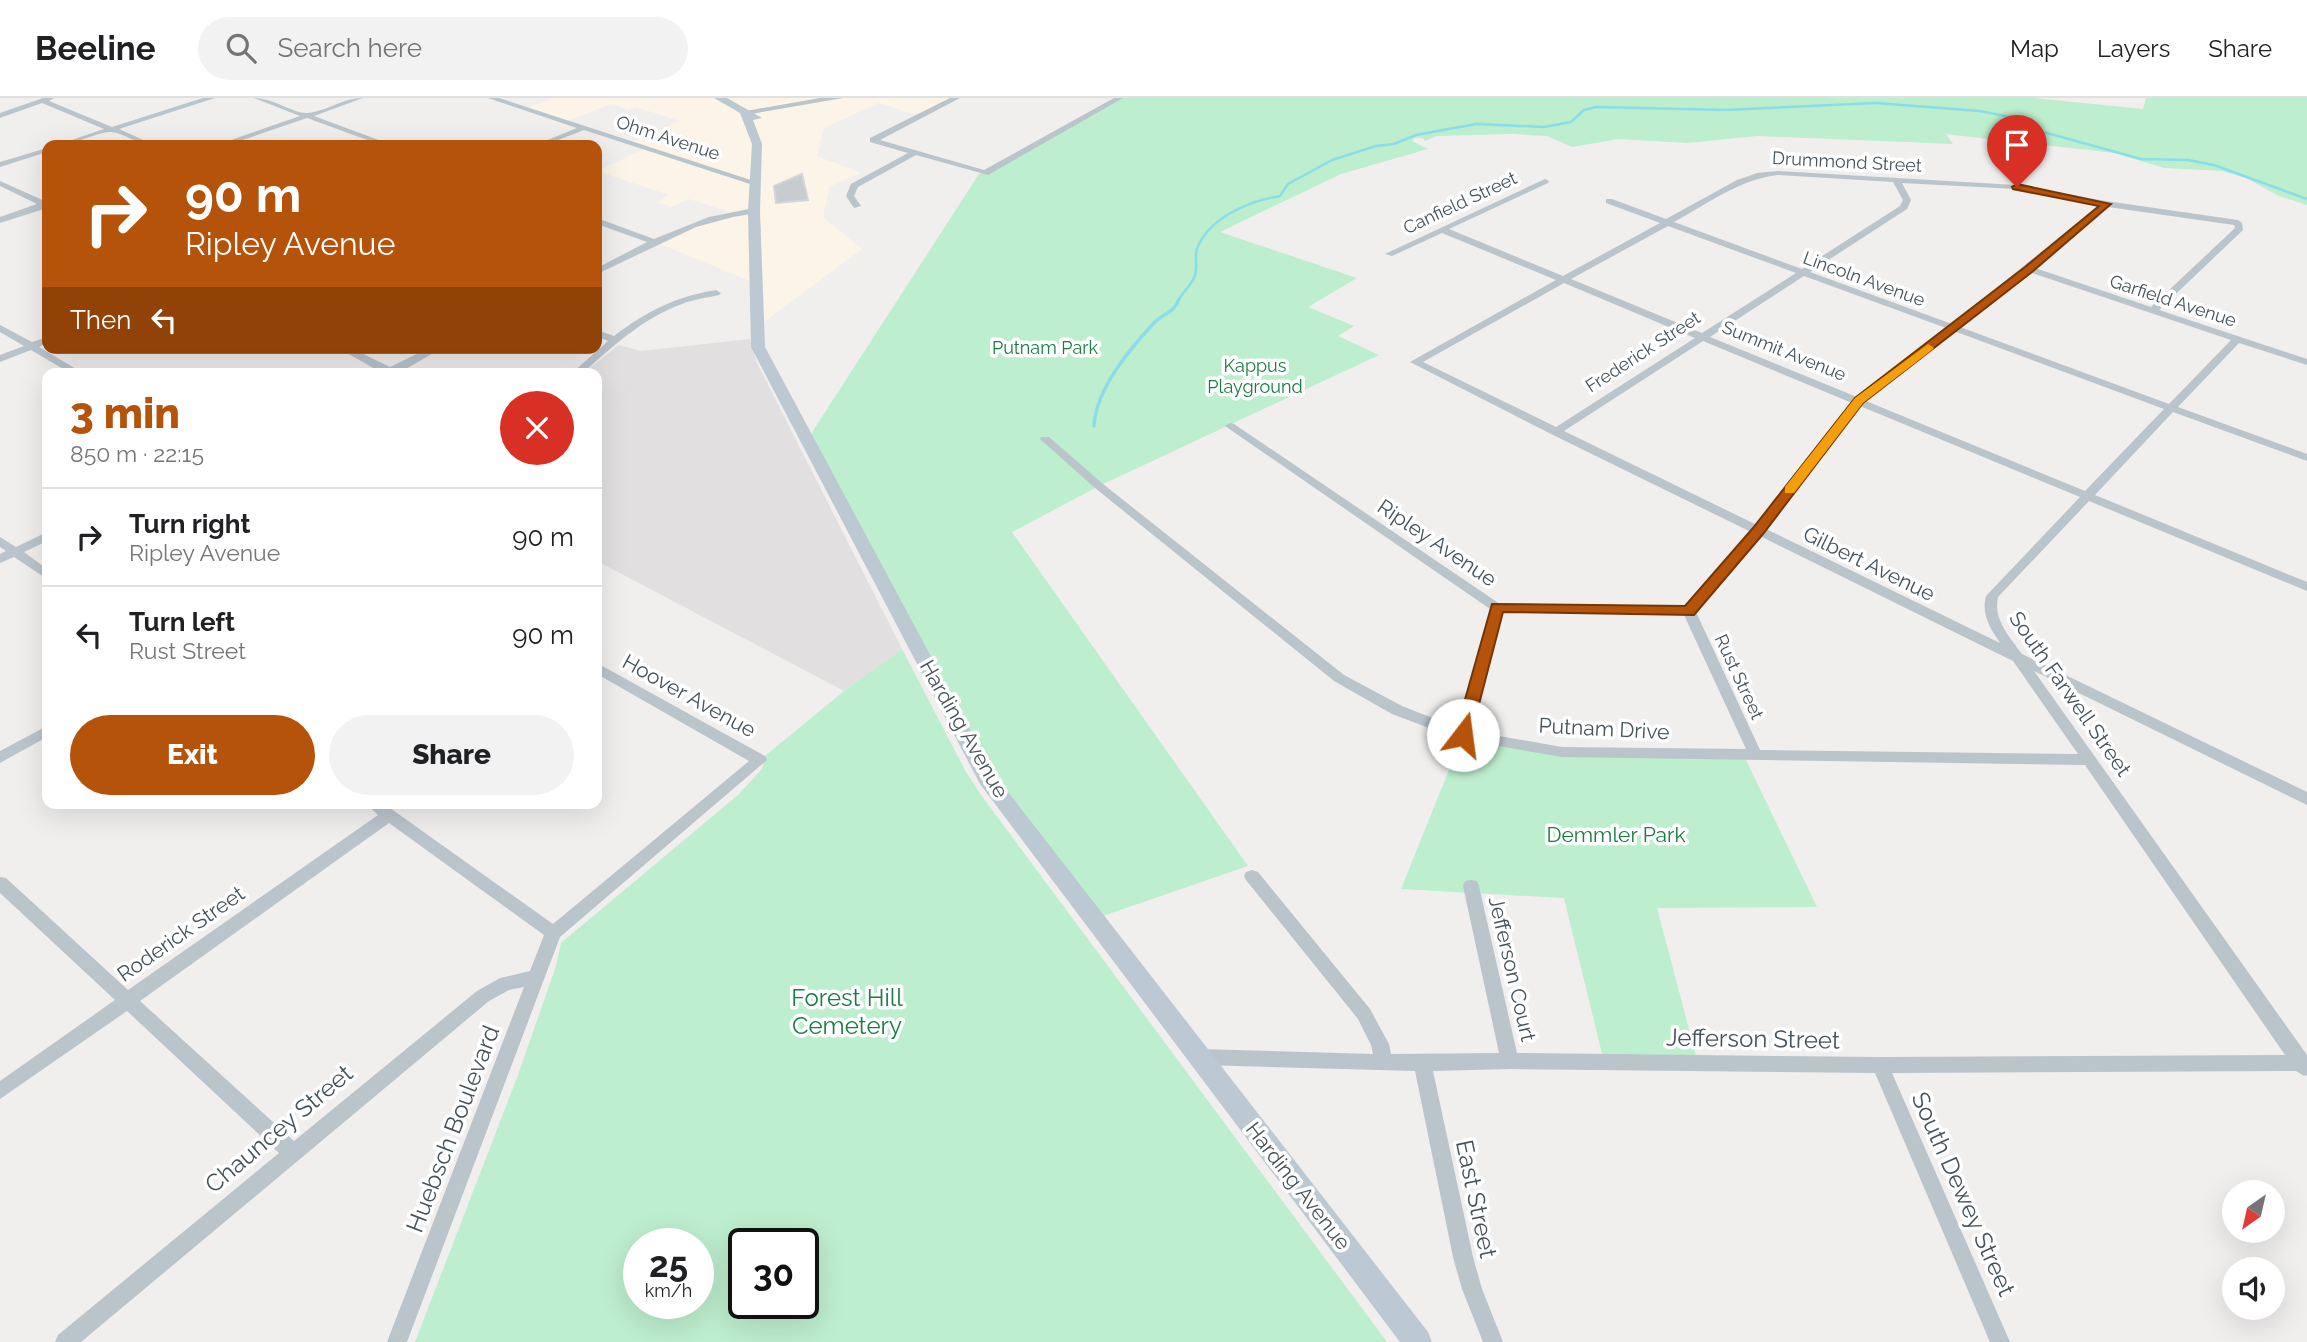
<!DOCTYPE html>
<meta charset="utf-8">
<style>
:root{--surface:#fff;--page:#f2f2f2;--text:#202124;--muted:#757577;--line:#e0e0e0;--accent:#b45309}
body{margin:0;font-family:Raleway,sans-serif;background:var(--page);color:var(--text);height:100vh;display:flex;flex-direction:column;font-size:26px;white-space:nowrap}
*{box-sizing:border-box;margin:0}
p{font-size:23px;color:var(--muted)}
.icon{flex:none;width:38px;height:38px;fill:none;stroke:currentColor;stroke-width:2;stroke-linecap:round;stroke-linejoin:round}
.map{position:relative;flex:1;overflow:hidden}
.sheet{position:absolute;left:42px;top:270px;width:560px;height:441px;display:flex;flex-direction:column;background:var(--surface);border-radius:14px;box-shadow:0 7px 28px #0002}
.sheet>*{flex:none}
.banner{position:absolute;left:42px;top:42px;width:560px;height:214px;border-radius:14px;box-shadow:0 7px 28px #0002;background:#b45309;color:#fff;overflow:hidden}
.needle{width:46px;rotate:214deg}
.buttons{position:absolute;left:2222px;top:1082px;display:grid;gap:14px}
.buttons a{display:grid;place-items:center;width:63px;height:63px;border-radius:50%;background:var(--surface);box-shadow:0 7px 28px #0002;font-size:35px}
.speed{position:absolute;left:623px;top:1130px;display:flex;gap:14px;font-size:35px;font-weight:700;text-align:center}
.speed>*{display:grid;place-content:center;width:91px;height:91px;border-radius:50%;background:var(--surface);box-shadow:0 7px 28px #0002;line-height:1}
.speed small{font-size:18px;font-weight:400}
.speed .limit{border:4px solid #111;border-radius:10px;background:#fff;color:#111}
.pin{position:absolute;display:grid;place-items:center;width:60px;height:60px;color:#fff;margin:-72px -30px;border-radius:50% 50% 50% 0;rotate:-45deg;box-shadow:0 0 7px #0007}
.pin .icon{rotate:45deg}
.me{position:absolute;width:77px;margin:-38px;rotate:15deg;stroke-linejoin:round;filter:drop-shadow(0 0 5px #0008)}
.turn{display:flex;align-items:center;gap:24px;height:147px;padding:0 28px;font-size:32px}
.turn .icon{width:91px;height:91px;stroke-width:2.5}
.turn b{display:block;font-size:49px;line-height:60px}
.then{display:flex;align-items:center;height:66px;padding:0 28px;background:#0003;gap:14px;font-size:26px}
.round{display:grid;place-items:center;flex:none;width:74px;height:74px;border-radius:37px;background:var(--page)}
.summary{display:flex;align-items:center;justify-content:space-between;height:119px;padding:0 28px}
h1{font-size:42px;font-weight:800;line-height:52px;color:var(--accent)}
.action{display:flex;gap:14px;margin-top:auto;padding:14px 28px}
.action a{flex:1;height:80px;border-radius:42px;background:var(--accent);color:#fff;font-size:28px;font-weight:800;line-height:80px;text-align:center}
.action a+a{background:var(--page);color:var(--text)}
ul{padding:0;list-style:none}
li{display:flex;align-items:center;gap:21px;height:98px;padding:0 28px;border-top:2px solid var(--line)}
li div{flex:1}
li b{display:block;font-size:26px}
li em{font-style:normal}
header{display:flex;align-items:center;gap:42px;box-sizing:border-box;height:98px;padding:0 35px;background:var(--surface);border-bottom:2px solid var(--line)}
header strong{font-size:33px}
nav{display:flex;gap:38px;margin-inline-start:auto;font-size:24px}
.search{width:490px;height:63px;background:var(--page);display:flex;align-items:center;gap:18px;box-sizing:border-box;padding:0 24px;border-radius:38px;color:var(--muted);font-size:26px}
.map>svg:first-child{display:block}
.commercial{fill:#fcf4e7}
.education{fill:#e2dfe0}
.green{fill:#bdeecd;fill-rule:evenodd}
.lines{fill:none;stroke-linecap:round;stroke-linejoin:round}
.stream-far1{stroke:#8addeb;stroke-width:2.5}
.stream{stroke:#8addeb;stroke-width:3.5}
.building{fill:#c8ccd1;stroke:#d2d5da;stroke-width:2}
.minor{fill:#bac4cb;fill-rule:evenodd}
.tertiary{fill:#bac4cb;fill-rule:evenodd}
.secondary{fill:#bcc8d2;fill-rule:evenodd}
.route{fill:#b45309;stroke:#753606;stroke-width:2}
.slow{fill:#f59e0b}
.labels{text-anchor:middle;stroke-width:7;stroke-linejoin:round;paint-order:stroke}
.far-street-label{font-size:18px;fill:#46535b;stroke:#fff}
.far-park-label{font-size:18px;fill:#187c43;stroke:#fff}
.street-label{font-size:21px;fill:#46535b;stroke:#fff}
.park-label{font-size:21px;fill:#187c43;stroke:#fff}
.near-park-label{font-size:24px;fill:#187c43;stroke:#fff}
.near-street-label{font-size:24px;fill:#46535b;stroke:#fff}
</style>
<header>
<strong>Beeline</strong>
<div class="search"><svg class="icon" aria-label="search" viewBox="0 0 24 24"><circle cx="10" cy="10" r="6"/><path d="M15 15l6 6"/></svg>Search here</div>
<nav><a>Map</a><a>Layers</a><a>Share</a></nav>
</header>
<div class="map">
<svg width="2307" height="1244" viewBox="0 0 2307 1244">
<rect width="100%" height="100%" fill="#f1eeee"/>
<!-- commercial -->
<path class="commercial" d="M554 0H953L920 18 879 5 824 30 817 58 861 75 829 89 823 119 862 151 757 229 755 185 655 144 701 123 729 114 689 101 671 109 656 104 669 97 597 73 646 50 630 45 680 23 636 9 629 12 611 6 565 24 525 11Z"/>
<!-- education -->
<path class="education" d="M750 241 757 265 902 551 844 593 597 463V275H584L619 247 641 253Z"/>
<!-- green -->
<path class="green" d="M1119 0H2034L2143 11 2146 0H2307V107L2279 98 2246 80 2222 73 2164 70 2115 55 1946 36 1953 46 1757 38 1688 45 1618 41 1572 49 1547 38 1513 36 1437 38 1425 43 1423 40H1414L1412 43 1428 51 1341 76 1220 134 1357 180 1308 209 1354 228 1338 238 1379 257 1099 388 1012 434 1248 768 1094 821 987 681 807 342 979 76Z
M902 551 966 674 981 697 1387 1244H415L518 977 556 868 561 845 738 697 762 671 765 658 844 593ZM639 1146H698V1206H639ZM744 1146H803V1206H744Z
M1463 637 1562 654 1744 658 1817 809 1657 810 1698 965 1604 964 1564 800 1401 791Z"/>
<g class="lines">
<!-- stream-far1 -->
<path class="stream-far1" d="M1178 203C1183 194 1190 188 1194 180 1199 170 1193 157 1198 148 1212 118 1250 103 1280 98L1288 86 1332 62 1376 48 1394 46 1416 37 1476 26 1544 29 1571 24 1584 12 1596 9 1725 12 1876 5 1980 13 2010 19 2036 32 2141 61 2188 62 2214 67 2307 101"/>
<!-- stream -->
<path class="stream" d="M1094 328C1096 291 1129 252 1153 226 1162 216 1175 214 1179 201"/>
</g>
<!-- building -->
<path class="building" d="M802 76 808 102 776 105 774 88Z"/>
<g class="lines">
<!-- minor -->
<path class="minor" d="M43 0H54L49 3 112 29 203 0H215L119 31 154 47C137 47 125 35 111 34 99 33 75 47 57 47L104 31 42 5 0 20V15Z
M254 0C273 0 294 16 308 15 327 13 343 0 363 0L314 18 392 47H381L307 20 228 47H217L300 18Z
M488 0H499L760 85 753 87 584 32 545 47H535L577 30Z
M950 0H960L880 42 984 72 1114 0H1123L988 77 916 57 858 89 854 98 861 108 854 110 846 98 851 86 908 55 870 44V40Z
M47 50V54L0 69V64Z
M1778 73 2016 87 2106 103 2238 122 2242 125 2243 132 2159 212 2307 261V267L2239 245 2178 309 2307 356V363L2173 314 2095 397 2307 484V493L2089 403 1998 499C1993 522 2010 539 2022 556L2307 694V707L2034 573 2307 957V977L2304 978 2296 973 1892 975 2010 1244H1990L1875 975 1510 971 1433 973 1473 1159 1482 1191 1503 1244H1483L1462 1191 1453 1159 1415 973 1199 967 1193 965 1190 959 1193 953 1199 951 1373 956 1371 947 1358 921 1246 782 1244 778 1246 774 1252 772 1258 774 1370 911 1389 946 1391 956 1499 955 1463 788 1465 783 1471 782 1477 783 1479 788 1517 955 1880 959 2285 957 2085 667 1562 659 1458 641 1392 616 1334 583 1095 390 1040 341 1041 339H1049L1103 386 1344 577 1402 608 1458 630 1490 511 1225 328 1230 325 1234 326 1500 506 1686 509 1751 434 1551 336 1410 264 1556 182 1442 135 1392 158 1385 156 1545 81 1549 83 1548 85 1449 131 1563 178 1660 125 1606 105V101H1612L1666 121 1737 82 1757 75ZM1778 77 1893 84 1903 102 1900 108 1802 171 1674 124C1707 106 1740 81 1778 77ZM1902 85 2016 91 2099 107 1952 226 1810 174 1907 111 1911 102ZM2108 109 2234 127 2235 130 2151 209 2035 170ZM1668 128 1796 175 1702 235 1571 181ZM2029 174 2231 242 2169 306 1960 229ZM1804 178 1946 230 1857 299 1710 239ZM1564 185 1695 240 1556 329 1423 264ZM1954 233 2164 311 2085 393 1866 303ZM1703 243 1852 305 1757 427 1564 333ZM1860 308 2080 399 1986 498C1981 516 1990 530 2000 545L1766 431ZM1760 438 2013 563 2078 656 1760 652 1696 514ZM1502 514 1684 517 1746 651 1562 649 1471 633Z
M0 83 47 104V110L0 125V119L37 106 0 88Z
M754 110 757 111V115L733 119 696 129 597 176V170L647 144 597 126V120L654 141 709 119Z
M716 192 721 195 719 197C707 200 694 201 682 206 643 220 613 248 583 275H572L608 243 597 238V232L614 238C645 214 677 198 716 192Z
M0 227 32 244 47 239V245L39 249 83 275H70L31 252 0 264V257L24 248 0 234Z
M338 250H351L390 269 429 250H442L399 275H382Z
M47 434V443L24 454 47 471V481L14 459 0 465V456L6 453 0 449V439L16 449Z
M597 565 765 658 767 662 560 839 407 1244H387L524 889 509 892 489 903 81 1244H55L58 1237 279 1055 127 913 0 1001V983L115 902 0 795V779L6 780 128 892 378 717 365 705H383L553 826 749 663 597 576ZM389 725 544 837 530 873 500 880 477 893 294 1043 140 903Z
M47 628V639L0 665V653Z"/>
<!-- tertiary -->
<path class="tertiary" d="M820 0H843L745 17 740 14Z"/>
<!-- secondary -->
<path class="secondary" d="M714 0H727L762 20 753 22 762 46 760 113 765 249 994 676 1428 1234 1432 1244H1400L980 686 751 249 748 113 752 46 740 15Z"/>
</g>
<!-- route -->
<path class="route" d="M2017 86 2111 106 2032 174 1863 305 1763 436 1694 517 1503 514 1471 637 1463 643 1457 641 1455 637 1492 506 1685 508 1753 430 1855 300 2025 169 2099 108 2013 91 2012 89Z"/>
<!-- slow -->
<path class="slow" d="M1928 246 1934 250 1932 252 1863 305 1794 395H1785V389L1855 300Z"/>
<g class="labels">
<!-- far-street labels -->
<g class="far-street-label">
<text transform="translate(668 40) rotate(18)" y="6">Ohm Avenue</text>
<text transform="translate(1847 64) rotate(3)" y="6">Drummond Street</text>
<text transform="translate(1460 105) rotate(-25)" y="6">Canfield Street</text>
<text transform="translate(1864 181) rotate(20)" y="6">Lincoln Avenue</text>
<text transform="translate(2173 203) rotate(18)" y="6">Garfield Avenue</text>
<text transform="translate(1784 253) rotate(22)" y="6">Summit Avenue</text>
<text transform="translate(1643 254) rotate(-33)" y="6">Frederick Street</text>
<text transform="translate(1739 579) rotate(65)" y="6">Rust Street</text>
</g>
<!-- far-park labels -->
<g class="far-park-label">
<text x="1045" y="256">Putnam Park</text>
<text x="1255" y="274">Kappus<tspan x="1255" dy="21">Playground</tspan></text>
</g>
<!-- street labels -->
<g class="street-label">
<text transform="translate(1437 445) rotate(34)" y="7">Ripley Avenue</text>
<text transform="translate(1869 466) rotate(26)" y="7">Gilbert Avenue</text>
<text transform="translate(2070 596) rotate(55)" y="7">South Farwell Street</text>
<text transform="translate(689 598) rotate(29)" y="7">Hoover Avenue</text>
<text transform="translate(964 631) rotate(60)" y="7">Harding Avenue</text>
<text transform="translate(1604 631) rotate(3)" y="7">Putnam Drive</text>
<text transform="translate(181 836) rotate(-35)" y="7">Roderick Street</text>
<text transform="translate(1512 871) rotate(77)" y="7">Jefferson Court</text>
<text transform="translate(1298 1088) rotate(52)" y="7">Harding Avenue</text>
</g>
<!-- park labels -->
<g class="park-label">
<text x="1616" y="744">Demmler Park</text>
</g>
<!-- near-park labels -->
<g class="near-park-label">
<text x="847" y="908">Forest Hill<tspan x="847" dy="28">Cemetery</tspan></text>
</g>
<!-- near-street labels -->
<g class="near-street-label">
<text transform="translate(1753 941) rotate(1)" y="8">Jefferson Street</text>
<text transform="translate(279 1031) rotate(-40)" y="8">Chauncey Street</text>
<text transform="translate(453 1031) rotate(-69)" y="8">Huebsch Boulevard</text>
<text transform="translate(1963 1096) rotate(66)" y="8">South Dewey Street</text>
<text transform="translate(1476 1101) rotate(78)" y="8">East Street</text>
</g>
</g>
</svg>
<div class="buttons">
<a><svg class="needle" viewBox="-14 -14 28 28"><path d="M0-13l5 13h-10z" fill="#e53935"/><path d="M0 13l5-13h-10z" fill="#757577"/></svg></a>
<a><svg class="icon" aria-label="sound" viewBox="0 0 24 24"><path d="M4 9h4l5-4v14l-5-4H4zM17 9q2 3 0 6"/></svg></a>
</div>
<div class="speed"><div>25<small>km/h</small></div><div class="limit">30</div></div>
<div class="pin" style="left:2017px;top:89px;background:#d93025"><svg class="icon" aria-label="arrive" viewBox="0 0 24 24"><path d="M6 21V4h12l-3 4 3 4H6"/></svg></div>
<svg class="me" style="left:1463px;top:637px" viewBox="-20 -20 40 40"><circle r="19" fill="#fff"/><path d="M0-13L10 11 0 6-10 11z" fill="#b45309"/></svg>
<div class="banner">
<div class="turn"><svg class="icon" aria-label="right" viewBox="0 0 24 24"><path d="M7 20v-9h11M14 6l5 5-5 5"/></svg><div><b>90 m</b>Ripley Avenue</div></div>
<div class="then">Then<svg class="icon" aria-label="left" viewBox="0 0 24 24"><path d="M17 20v-9H6M10 6l-5 5 5 5"/></svg></div>
</div>
<section class="sheet">
<div class="summary"><div><h1>3 min</h1><p>850 m · 22:15</p></div><a class="round" style="background:#d93025;color:#fff"><svg class="icon" aria-label="close" viewBox="0 0 24 24"><path d="M6 6l12 12M18 6L6 18"/></svg></a></div>
<ul>
<li><svg class="icon" aria-label="right" viewBox="0 0 24 24"><path d="M7 20v-9h11M14 6l5 5-5 5"/></svg><div><b>Turn right</b><p>Ripley Avenue</p></div><em>90 m</em></li>
<li><svg class="icon" aria-label="left" viewBox="0 0 24 24"><path d="M17 20v-9H6M10 6l-5 5 5 5"/></svg><div><b>Turn left</b><p>Rust Street</p></div><em>90 m</em></li>
</ul>
<div class="action"><a>Exit</a><a>Share</a></div>
</section>
</div>
